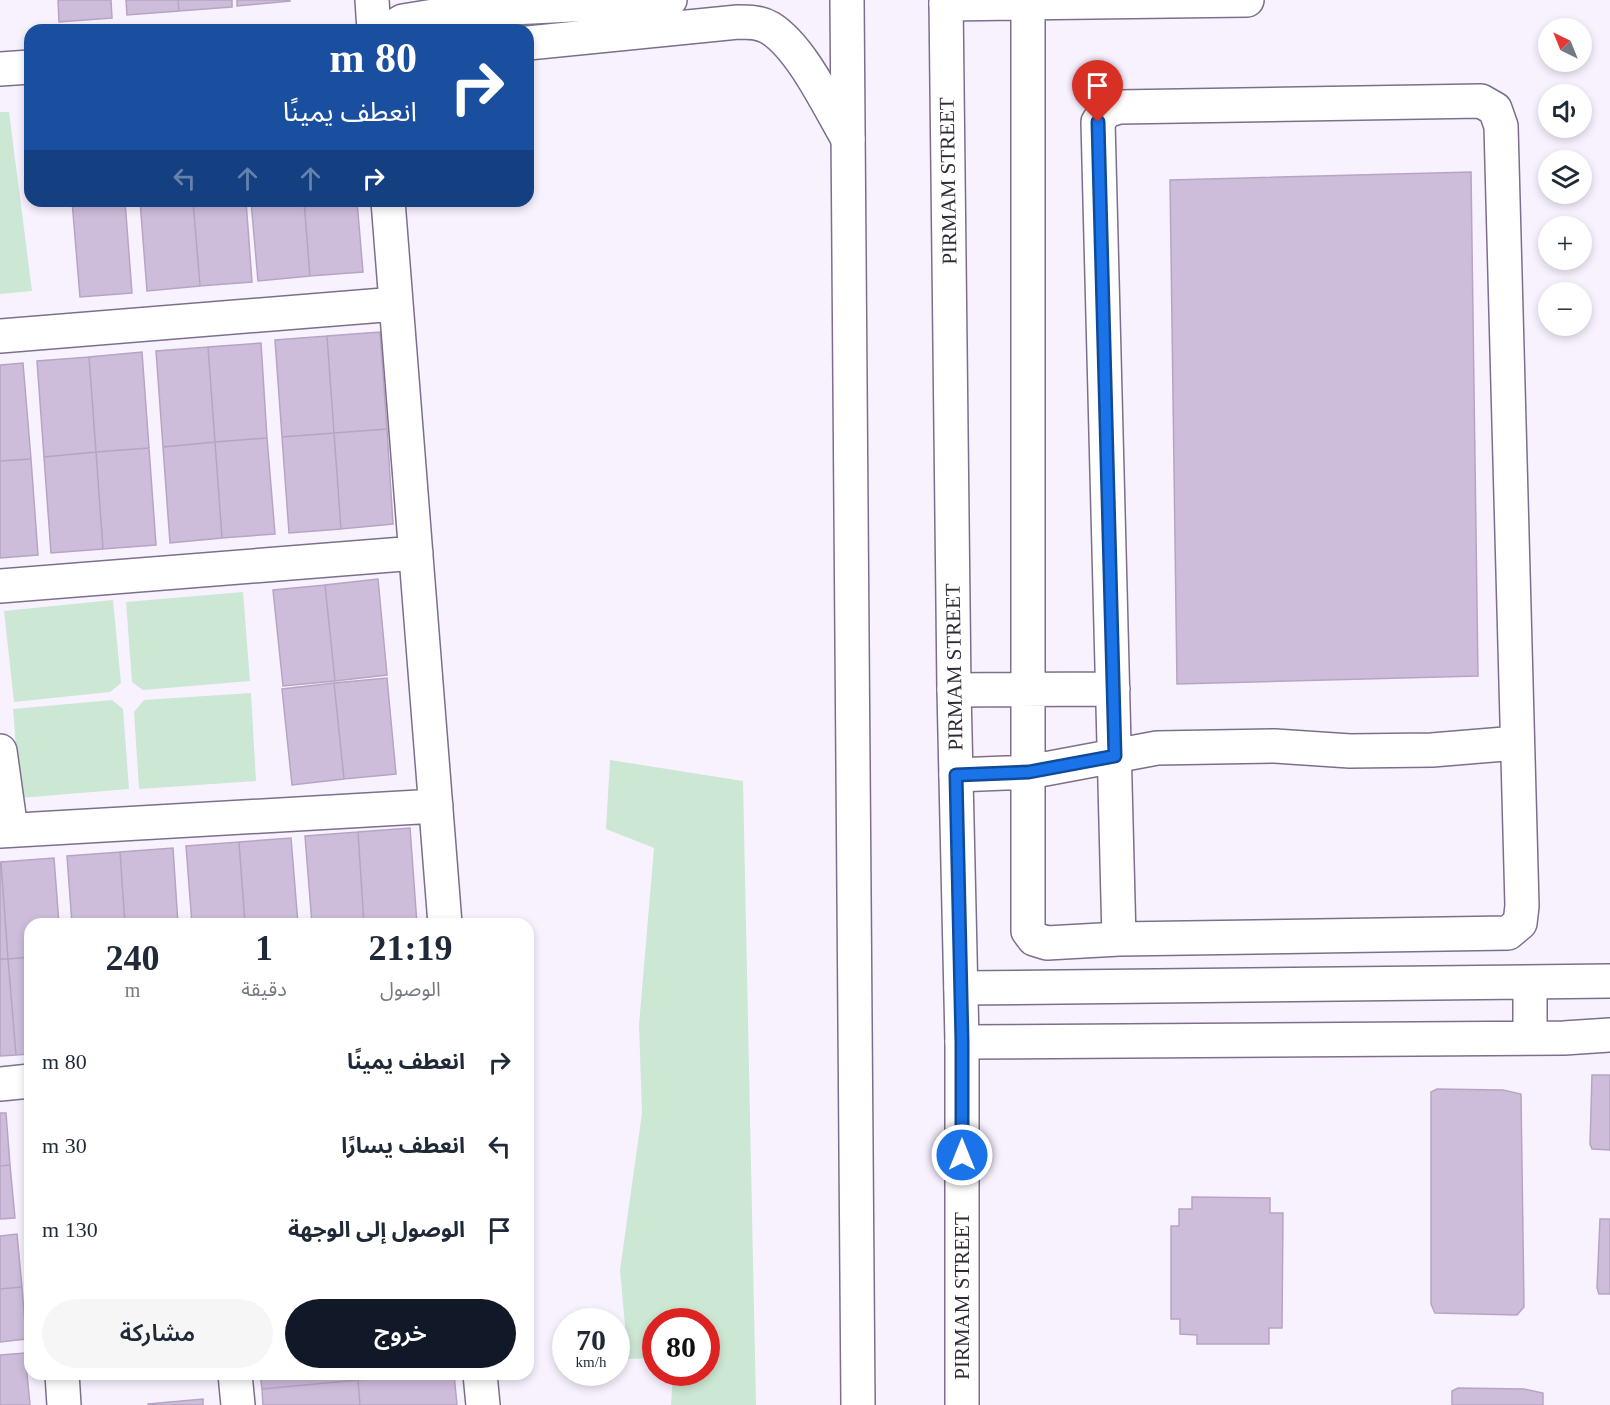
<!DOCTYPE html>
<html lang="ar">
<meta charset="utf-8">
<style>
:root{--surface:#fff;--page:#f6f6f7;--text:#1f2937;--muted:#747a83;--accent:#111827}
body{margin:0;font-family:"Times New Roman","Noto Sans Arabic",serif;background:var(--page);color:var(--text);direction:rtl;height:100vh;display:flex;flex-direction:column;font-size:22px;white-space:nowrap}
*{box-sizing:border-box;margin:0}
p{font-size:20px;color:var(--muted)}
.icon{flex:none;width:33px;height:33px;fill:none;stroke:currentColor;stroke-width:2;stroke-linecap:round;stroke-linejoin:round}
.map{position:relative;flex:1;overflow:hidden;direction:ltr}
.drawer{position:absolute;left:24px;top:918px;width:510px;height:462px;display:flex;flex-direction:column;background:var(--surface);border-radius:18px;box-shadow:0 3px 9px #0003;direction:rtl}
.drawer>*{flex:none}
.banner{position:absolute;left:24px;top:24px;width:510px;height:183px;border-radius:18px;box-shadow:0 3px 9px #0003;direction:rtl;background:#1a4fa0;color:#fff;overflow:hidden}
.needle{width:39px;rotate:317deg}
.controls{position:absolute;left:1538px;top:18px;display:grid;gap:12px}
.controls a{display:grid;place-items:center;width:54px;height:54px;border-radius:50%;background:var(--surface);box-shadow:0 3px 9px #0003;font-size:30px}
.speed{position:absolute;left:552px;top:1308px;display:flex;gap:12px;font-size:30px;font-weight:700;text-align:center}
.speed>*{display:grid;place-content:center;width:78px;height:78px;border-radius:50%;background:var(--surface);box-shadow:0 3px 9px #0003;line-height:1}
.speed small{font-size:15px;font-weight:400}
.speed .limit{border:9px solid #d22;background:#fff;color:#111}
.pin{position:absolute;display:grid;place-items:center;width:51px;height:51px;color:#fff;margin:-62px -26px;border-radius:50% 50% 50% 0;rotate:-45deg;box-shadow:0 0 6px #0007}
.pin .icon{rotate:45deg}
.me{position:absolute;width:66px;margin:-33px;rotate:0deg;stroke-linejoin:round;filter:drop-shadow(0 0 4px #0008)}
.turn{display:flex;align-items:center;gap:21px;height:126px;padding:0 18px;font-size:27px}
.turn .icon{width:78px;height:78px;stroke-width:2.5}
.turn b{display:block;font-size:42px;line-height:51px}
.lanes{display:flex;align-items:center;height:57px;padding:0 18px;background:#0003;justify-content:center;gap:30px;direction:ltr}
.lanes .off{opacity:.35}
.eta{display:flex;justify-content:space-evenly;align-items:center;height:102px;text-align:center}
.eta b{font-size:36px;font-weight:600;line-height:42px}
.primary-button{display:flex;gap:12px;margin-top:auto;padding:12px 18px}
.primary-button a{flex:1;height:69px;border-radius:36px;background:var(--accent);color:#fff;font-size:24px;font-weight:600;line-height:69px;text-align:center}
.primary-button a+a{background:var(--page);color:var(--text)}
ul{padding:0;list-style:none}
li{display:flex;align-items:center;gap:18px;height:84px;padding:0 18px}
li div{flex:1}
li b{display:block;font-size:22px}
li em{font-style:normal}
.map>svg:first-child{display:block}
.green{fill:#cce7d3}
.building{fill:#cebcdb;stroke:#b6a5c2;stroke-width:1.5}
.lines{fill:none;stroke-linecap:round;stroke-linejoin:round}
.minor-casing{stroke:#7d6f8b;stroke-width:36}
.highway-casing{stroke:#7d6f8b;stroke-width:36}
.minor{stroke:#fff;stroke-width:33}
.highway{stroke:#fff;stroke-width:33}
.route-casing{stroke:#114b97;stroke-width:15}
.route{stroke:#1a73e8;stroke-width:10}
.labels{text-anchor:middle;stroke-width:6;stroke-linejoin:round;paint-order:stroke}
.street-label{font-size:21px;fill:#302a36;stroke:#fff}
</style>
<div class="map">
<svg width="1610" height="1405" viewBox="0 0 1610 1405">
<rect width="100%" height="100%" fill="#f8f2ff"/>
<!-- green -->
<path class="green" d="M0 112H9L32 291 0 294Z
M243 592 250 681 143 690 132 682 126 602Z
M113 600 121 683 110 692 14 702 4 611Z
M251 693 256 781 139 789 134 712 144 700Z
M112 700 123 709 129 789 20 798 13 709Z
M610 760 743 781 756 1405H671L673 1373 706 1372V1322H656L655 1358 628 1359 620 1270 642 1113 639 1025 654 848 606 829Z"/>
<!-- building -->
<path class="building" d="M58 0H111L112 18 59 22Z
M126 0H178L179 11 127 15Z
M178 0H232V7L179 11Z
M237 0H290V1L237 6Z
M1471 172 1478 676 1177 684 1170 180Z
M72 201H125L132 293 80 297Z
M140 201H193L200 286 147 291Z
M193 201H246L252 282 200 286Z
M251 201H304L310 276 258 281Z
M304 201H357L363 272 310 276Z
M380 332 387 429 334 433 327 336Z
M327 336 334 433 282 437 275 340Z
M261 343 267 438 215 442 208 347Z
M208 347 215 442 163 447 156 351Z
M142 352 149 448 96 452 89 357Z
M89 357 96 452 44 457 37 361Z
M23 363 31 459 0 461V365Z
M387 429 393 524 341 529 334 433Z
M334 433 341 529 289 533 282 437Z
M267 438 275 534 222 538 215 442Z
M215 442 222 538 170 543 163 447Z
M149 448 156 545 103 549 96 452Z
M96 452 103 549 51 553 44 457Z
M31 459 38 555 0 558V461Z
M378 579 387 675 335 681 325 585Z
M325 585 335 681 283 686 273 590Z
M387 678 396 774 344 779 334 683Z
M334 683 344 779 292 785 282 689Z
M410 828 417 924H364L358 832Z
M358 832 364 924H312L305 836Z
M291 838 298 924H245L239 842Z
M239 842 245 924H192L186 846Z
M173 848 178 924H125L120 852Z
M120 852 125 924H72L67 856Z
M54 858 59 924H30V957L8 959 1 862Z
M1 862 8 959H0V863Z
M30 957V1054L16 1055 8 959Z
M0 959H8L16 1055 0 1056Z
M1592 1075H1610V1150L1592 1149 1590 1144Z
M1437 1089 1503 1090 1521 1094 1524 1307 1517 1315 1435 1313 1431 1304V1092Z
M0 1113H6L10 1165 0 1166Z
M10 1165 15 1218 0 1219V1166Z
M1192 1197 1270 1198V1213H1283L1282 1328H1269V1344H1197V1335L1180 1334V1319H1171V1226H1179V1209H1192Z
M1600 1219H1610V1294H1599L1597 1288Z
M17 1234 22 1287 0 1289V1236Z
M22 1287 26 1339 0 1342V1289Z
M25 1353 30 1405H0V1355Z
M260 1374H357L358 1380 262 1389Z
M357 1374H419L358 1380Z
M419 1374H454L457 1405H360L358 1380Z
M358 1380 360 1405H263L262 1389Z
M1458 1388 1524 1389 1543 1393V1405H1452V1391Z
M203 1399V1405H148V1404Z"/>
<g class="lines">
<!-- minor casing -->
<g class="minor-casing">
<path id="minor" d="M372 0 374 30
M1028 0V931L1034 939 1047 943 1119 939 1508 933 1520 923 1522 906 1501 126 1495 109 1481 101 1119 107 1106 111 1098 122 1119 939
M946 4 1247 0
M388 30 403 21 471 10 670 0
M528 43 738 22C749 22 760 22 770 28 802 48 829 107 848 139
M0 69 30 67
M388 201 445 924
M0 336 396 304
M0 586 416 553
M954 690 1113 689
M0 751 11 830
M956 775 1029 772 1157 748 1275 746 1350 751 1432 750 1517 743
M0 831 436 806
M961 988 1610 981
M1530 1036V983
M962 1042 1564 1038 1610 1035
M0 1084 30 1081
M62 1374 64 1405
M235 1374 238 1405
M480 1374 483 1405"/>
</g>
<!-- highway casing -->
<g class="highway-casing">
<path id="highway" d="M847 0 858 1405
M946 0 954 690 962 1042V1405"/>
</g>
<!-- minor -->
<use href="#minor" class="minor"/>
<!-- highway -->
<use href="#highway" class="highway"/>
</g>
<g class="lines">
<!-- route casing -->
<g class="route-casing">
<path id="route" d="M962 1155V1042L956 775 1029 772 1115 756 1098 122"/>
</g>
<!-- route -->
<use href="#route" class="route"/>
</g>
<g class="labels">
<!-- street labels -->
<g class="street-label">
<text transform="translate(948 181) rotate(-91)" y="7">PIRMAM STREET</text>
<text transform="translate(954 667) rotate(-91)" y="7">PIRMAM STREET</text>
<text transform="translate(962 1296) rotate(-90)" y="7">PIRMAM STREET</text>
</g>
</g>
</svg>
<div class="controls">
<a><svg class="needle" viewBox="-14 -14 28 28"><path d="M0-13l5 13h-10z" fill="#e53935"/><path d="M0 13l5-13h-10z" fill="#747a83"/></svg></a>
<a><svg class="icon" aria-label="sound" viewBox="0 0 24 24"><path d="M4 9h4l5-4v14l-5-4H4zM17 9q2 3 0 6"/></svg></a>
<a><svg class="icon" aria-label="layers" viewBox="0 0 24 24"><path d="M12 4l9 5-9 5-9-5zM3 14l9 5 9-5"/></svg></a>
<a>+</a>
<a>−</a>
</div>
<div class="speed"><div>70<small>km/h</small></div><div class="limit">80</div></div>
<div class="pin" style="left:1098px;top:122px;background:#d93025"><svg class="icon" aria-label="arrive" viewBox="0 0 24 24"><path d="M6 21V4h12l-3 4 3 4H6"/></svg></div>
<svg class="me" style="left:962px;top:1155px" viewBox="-20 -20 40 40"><circle r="17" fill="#1a73e8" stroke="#fff" stroke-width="3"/><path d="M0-11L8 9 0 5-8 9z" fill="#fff"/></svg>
<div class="banner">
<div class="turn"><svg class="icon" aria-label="right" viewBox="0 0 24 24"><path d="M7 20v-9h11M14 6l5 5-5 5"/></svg><div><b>80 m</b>انعطف يمينًا</div></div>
<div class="lanes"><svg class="icon off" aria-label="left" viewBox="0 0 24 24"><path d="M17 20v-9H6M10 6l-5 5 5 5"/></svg><svg class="icon off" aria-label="ahead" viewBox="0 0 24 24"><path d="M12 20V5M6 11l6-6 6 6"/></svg><svg class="icon off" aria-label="ahead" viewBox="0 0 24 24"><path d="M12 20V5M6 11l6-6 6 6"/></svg><svg class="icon" aria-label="right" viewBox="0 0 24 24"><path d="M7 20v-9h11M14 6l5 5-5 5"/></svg></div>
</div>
<section class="drawer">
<div class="eta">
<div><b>21:19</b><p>الوصول</p></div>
<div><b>1</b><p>دقيقة</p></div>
<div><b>240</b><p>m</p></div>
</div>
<ul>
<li><svg class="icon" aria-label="right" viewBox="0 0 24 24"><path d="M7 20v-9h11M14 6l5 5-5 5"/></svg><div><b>انعطف يمينًا</b></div><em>80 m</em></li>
<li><svg class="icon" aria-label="left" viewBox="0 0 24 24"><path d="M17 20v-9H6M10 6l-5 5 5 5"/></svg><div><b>انعطف يسارًا</b></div><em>30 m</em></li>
<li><svg class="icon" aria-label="arrive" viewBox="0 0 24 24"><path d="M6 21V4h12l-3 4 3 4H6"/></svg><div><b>الوصول إلى الوجهة</b></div><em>130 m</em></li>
</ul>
<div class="primary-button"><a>خروج</a><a>مشاركة</a></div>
</section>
</div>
